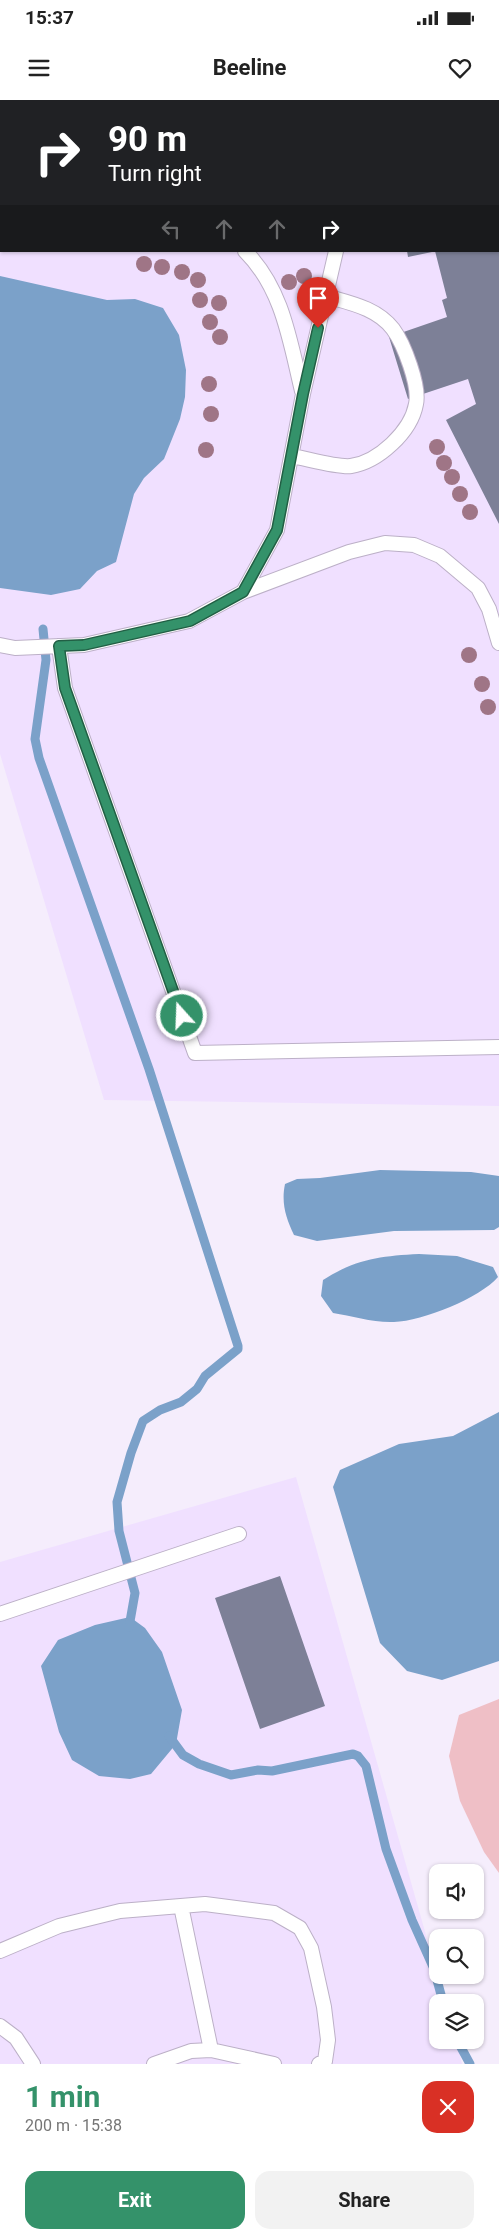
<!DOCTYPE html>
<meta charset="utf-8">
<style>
:root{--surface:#fff;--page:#f2f2f2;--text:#222;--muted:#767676;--accent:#34926a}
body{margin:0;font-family:Roboto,sans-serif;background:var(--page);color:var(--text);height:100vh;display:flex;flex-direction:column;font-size:19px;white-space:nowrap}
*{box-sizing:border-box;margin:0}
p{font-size:16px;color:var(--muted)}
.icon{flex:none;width:28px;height:28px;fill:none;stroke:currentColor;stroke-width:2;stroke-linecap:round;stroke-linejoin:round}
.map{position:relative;height:1964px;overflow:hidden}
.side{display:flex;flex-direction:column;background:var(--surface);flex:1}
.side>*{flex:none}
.banner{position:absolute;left:0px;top:0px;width:500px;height:152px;box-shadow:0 1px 4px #0004;background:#202124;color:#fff;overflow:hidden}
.controls{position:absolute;left:429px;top:1764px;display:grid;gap:10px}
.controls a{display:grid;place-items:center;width:55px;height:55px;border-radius:10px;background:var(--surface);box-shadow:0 1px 4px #0004;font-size:25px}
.pin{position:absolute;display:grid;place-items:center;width:42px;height:42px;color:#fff;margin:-51px -21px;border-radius:50% 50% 50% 0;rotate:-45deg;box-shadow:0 0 5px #0007}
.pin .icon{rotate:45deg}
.me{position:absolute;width:55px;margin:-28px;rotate:340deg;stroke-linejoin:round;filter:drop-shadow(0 0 4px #0008)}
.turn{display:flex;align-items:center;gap:18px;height:105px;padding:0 25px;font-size:22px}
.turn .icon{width:65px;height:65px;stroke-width:2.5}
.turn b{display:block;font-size:35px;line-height:42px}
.lanes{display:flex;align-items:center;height:48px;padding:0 25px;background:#0003;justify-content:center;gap:25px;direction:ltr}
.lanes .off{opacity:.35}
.round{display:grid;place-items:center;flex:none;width:52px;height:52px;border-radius:15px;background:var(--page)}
.head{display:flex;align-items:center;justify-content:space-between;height:85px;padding:0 25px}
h1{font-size:30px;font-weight:700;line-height:38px;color:var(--accent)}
.action{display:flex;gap:10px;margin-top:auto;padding:10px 25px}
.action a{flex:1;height:58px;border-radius:15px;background:var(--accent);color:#fff;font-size:20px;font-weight:700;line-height:58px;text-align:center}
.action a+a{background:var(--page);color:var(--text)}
.status{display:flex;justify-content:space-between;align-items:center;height:35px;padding:0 25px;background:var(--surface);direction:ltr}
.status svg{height:14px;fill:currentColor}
header{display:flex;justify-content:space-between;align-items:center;height:65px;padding:0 25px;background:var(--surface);font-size:22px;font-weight:700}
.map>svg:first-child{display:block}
.built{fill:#f0e0ff;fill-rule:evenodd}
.green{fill:#efbfc6}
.water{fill:#7ba1c9}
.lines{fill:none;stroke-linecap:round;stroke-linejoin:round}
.stream{stroke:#7ba1c9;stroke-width:9}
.building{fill:#7d8097}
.lane-casing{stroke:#bcb0c7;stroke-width:16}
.lane{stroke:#fff;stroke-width:14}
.tree{fill:#9f7586}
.route-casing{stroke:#225f45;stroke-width:12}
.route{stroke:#34926a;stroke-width:9}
</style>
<div class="status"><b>15:37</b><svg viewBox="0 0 49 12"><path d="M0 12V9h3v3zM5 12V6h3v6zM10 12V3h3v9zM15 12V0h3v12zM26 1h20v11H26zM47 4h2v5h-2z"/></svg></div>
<header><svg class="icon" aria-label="menu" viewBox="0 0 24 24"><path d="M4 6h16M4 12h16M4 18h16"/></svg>Beeline<svg class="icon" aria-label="heart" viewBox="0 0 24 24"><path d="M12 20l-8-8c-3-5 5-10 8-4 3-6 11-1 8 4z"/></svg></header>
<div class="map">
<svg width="499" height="1964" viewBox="0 0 499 1964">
<rect width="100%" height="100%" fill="#f5edfc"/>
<!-- built -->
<path class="built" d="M0 0H499V1006L104 1000 0 654ZM1 1H499V151H1Z
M296 1377 445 1902H438V1940H456L462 1964H0V1462Z"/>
<!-- green -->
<path class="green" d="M499 1599V1773L484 1752 460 1701 449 1656 459 1615Z"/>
<!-- water -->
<path class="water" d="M0 176 107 200 135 199 163 208 179 235 186 270 185 297 180 319 164 359 144 378 134 394 116 462 97 471 80 489 51 495 0 488Z
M380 1070 471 1072 499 1076V1127L494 1130 394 1131 317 1141 294 1135C286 1118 281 1103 285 1084L297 1079 320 1078Z
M419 1154 457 1156 493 1167 498 1177C480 1198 423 1221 394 1222 374 1223 352 1216 333 1213L321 1196 323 1180C356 1159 380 1156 419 1154Z
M499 1312V1561L442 1580 407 1571 380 1543 333 1387 340 1370 399 1344 453 1336Z
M130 1517 145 1528 162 1552 182 1610 176 1644 151 1674 130 1679 99 1676 72 1660 59 1632 41 1566 58 1540 95 1525Z"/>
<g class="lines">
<!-- stream -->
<path class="stream" d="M43 529 46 560 35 639 39 658 149 969 238 1246V1249L205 1276 197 1289 181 1302 160 1310 143 1321 131 1353 117 1402 119 1431 135 1493 129 1527
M169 1636 183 1655 199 1664 231 1675 258 1670 272 1671 353 1654 358 1656 366 1666 386 1749 412 1820 434 1869 443 1902
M457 1940 470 1964"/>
</g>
<!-- building -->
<path class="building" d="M407 151H432V152L408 157Z
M435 151H499V424L446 320 476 304 468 279 408 299 389 237 447 217 442 200 447 198Z
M280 1476 325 1606 260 1629 215 1498Z"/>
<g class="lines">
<!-- lane casing -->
<g class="lane-casing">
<path id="lane" d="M304 0V1
M245 151C283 189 290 242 302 291
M291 356C305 358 338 368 351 366 378 362 411 332 416 304 420 286 404 244 393 229 377 208 350 203 326 196
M243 492 349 452 385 443 414 445 440 456 478 488 489 509 499 543
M0 545 15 548 84 545 189 521 243 492 277 430 303 294 336 151
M59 546 65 588 195 953 499 947
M0 1514 239 1434
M181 1806 211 1950
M0 1851 59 1826 120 1811 205 1804 274 1813 300 1828 311 1848 324 1907 328 1940 325 1961 319 1964
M0 1926 16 1938 33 1964
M154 1964 191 1951 211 1950 274 1964"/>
</g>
<!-- lane -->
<use href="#lane" class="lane"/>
</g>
<!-- trees -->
<g class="tree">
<circle cx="144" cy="164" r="8"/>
<circle cx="162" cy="167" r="8"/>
<circle cx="182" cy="172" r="8"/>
<circle cx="304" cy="176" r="8"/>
<circle cx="198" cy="180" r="8"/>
<circle cx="289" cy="182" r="8"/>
<circle cx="200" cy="200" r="8"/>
<circle cx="219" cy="203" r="8"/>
<circle cx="210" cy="222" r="8"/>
<circle cx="220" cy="237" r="8"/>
<circle cx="209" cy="284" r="8"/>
<circle cx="211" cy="314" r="8"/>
<circle cx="437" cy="347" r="8"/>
<circle cx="206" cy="350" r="8"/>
<circle cx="444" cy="363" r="8"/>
<circle cx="452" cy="377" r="8"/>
<circle cx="460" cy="394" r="8"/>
<circle cx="470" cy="412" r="8"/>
<circle cx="469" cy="555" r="8"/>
<circle cx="482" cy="584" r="8"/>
<circle cx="488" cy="607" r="8"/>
</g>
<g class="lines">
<!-- route casing -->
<g class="route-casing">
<path id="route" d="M182 916 65 588 59 546 84 545 190 521 243 492 277 430 303 294 318 228"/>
</g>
<!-- route -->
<use href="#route" class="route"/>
</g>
</svg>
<div class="controls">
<a><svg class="icon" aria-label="sound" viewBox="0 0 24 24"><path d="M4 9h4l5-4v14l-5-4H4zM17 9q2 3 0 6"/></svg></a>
<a><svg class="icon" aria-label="search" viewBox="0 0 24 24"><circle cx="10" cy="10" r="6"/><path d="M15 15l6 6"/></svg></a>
<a><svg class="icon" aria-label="layers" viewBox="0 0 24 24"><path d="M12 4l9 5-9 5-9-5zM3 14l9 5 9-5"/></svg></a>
</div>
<div class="pin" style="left:318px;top:228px;background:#d93025"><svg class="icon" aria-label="arrive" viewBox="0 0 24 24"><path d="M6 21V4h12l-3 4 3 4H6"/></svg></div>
<svg class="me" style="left:182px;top:916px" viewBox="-20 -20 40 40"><circle r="17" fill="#34926a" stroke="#fff" stroke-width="3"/><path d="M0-11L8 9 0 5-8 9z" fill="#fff"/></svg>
<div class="banner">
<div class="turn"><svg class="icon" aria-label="right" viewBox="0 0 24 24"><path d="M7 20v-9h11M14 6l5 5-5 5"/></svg><div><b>90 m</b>Turn right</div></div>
<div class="lanes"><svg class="icon off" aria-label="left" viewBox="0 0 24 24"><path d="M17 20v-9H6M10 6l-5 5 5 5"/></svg><svg class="icon off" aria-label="ahead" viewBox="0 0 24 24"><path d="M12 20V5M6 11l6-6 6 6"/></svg><svg class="icon off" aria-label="ahead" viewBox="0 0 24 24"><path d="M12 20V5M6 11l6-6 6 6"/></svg><svg class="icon" aria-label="right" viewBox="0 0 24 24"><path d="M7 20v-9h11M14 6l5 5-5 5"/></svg></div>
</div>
</div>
<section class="side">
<div class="head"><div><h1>1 min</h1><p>200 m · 15:38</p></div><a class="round" style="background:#d93025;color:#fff"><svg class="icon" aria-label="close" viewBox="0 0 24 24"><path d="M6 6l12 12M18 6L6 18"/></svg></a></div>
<div class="action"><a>Exit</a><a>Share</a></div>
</section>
